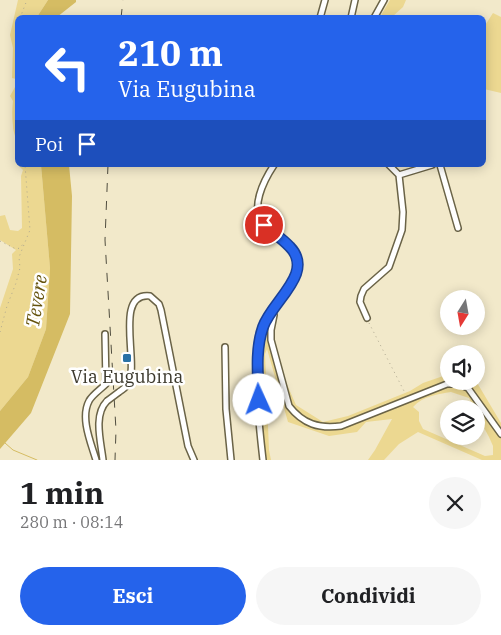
<!DOCTYPE html>
<html lang="it">
<meta charset="utf-8">
<style>
:root{--surface:#fff;--page:#f6f6f6;--text:#202124;--muted:#757577;--accent:#2563eb}
body{margin:0;font-family:"IBM Plex Serif",serif;background:var(--page);color:var(--text);height:100vh;display:flex;flex-direction:column;font-size:19px;white-space:nowrap}
*{box-sizing:border-box;margin:0}
p{font-size:16px;color:var(--muted)}
.icon{flex:none;width:28px;height:28px;fill:none;stroke:currentColor;stroke-width:2;stroke-linecap:round;stroke-linejoin:round}
.map{position:relative;height:460px;overflow:hidden}
.drawer{display:flex;flex-direction:column;background:var(--surface);flex:1}
.drawer>*{flex:none}
.banner{position:absolute;left:15px;top:15px;width:471px;height:152px;border-radius:8px;box-shadow:0 2px 12px #0003;background:#2563eb;color:#fff;overflow:hidden}
.needle{width:32px;rotate:191deg}
.tools{position:absolute;left:440px;top:290px;display:grid;gap:10px}
.tools a{display:grid;place-items:center;width:45px;height:45px;border-radius:50%;background:var(--surface);box-shadow:0 2px 12px #0003;font-size:25px}
.pin{position:absolute;display:grid;place-items:center;width:42px;height:42px;color:#fff;margin:-21px;border:2px solid #fff;border-radius:50%;box-shadow:0 1px 5px #0007}
.me{position:absolute;width:55px;margin:-28px;rotate:358deg;stroke-linejoin:round;filter:drop-shadow(0 0 4px #0008)}
.turn{display:flex;align-items:center;gap:18px;height:105px;padding:0 20px;font-size:22px}
.turn .icon{width:65px;height:65px;stroke-width:2.5}
.turn b{display:block;font-size:35px;line-height:42px}
.then{display:flex;align-items:center;height:48px;padding:0 20px;background:#0003;gap:10px;font-size:19px}
.round{display:grid;place-items:center;flex:none;width:52px;height:52px;border-radius:26px;background:var(--page)}
.head{display:flex;align-items:center;justify-content:space-between;height:85px;padding:0 20px}
h1{font-size:30px;font-weight:800;line-height:38px}
.primary-button{display:flex;gap:10px;margin-top:auto;padding:10px 20px}
.primary-button a{flex:1;height:58px;border-radius:30px;background:var(--accent);color:#fff;font-size:20px;font-weight:800;line-height:58px;text-align:center}
.primary-button a+a{background:var(--page);color:var(--text)}
.map>svg:first-child{display:block}
.green{fill:#ecd891;fill-rule:evenodd}
.water{fill:#d5bc63}
.lines{fill:none;stroke-linecap:round;stroke-linejoin:round}
.stream{stroke:#d5bc63;stroke-width:1}
.minor-casing{stroke:#6a6347;stroke-width:8}
.path{stroke:#afa890;stroke-width:1;stroke-dasharray:1 4;stroke-linecap:butt}
.minor{stroke:#fff;stroke-width:5}
.rail{stroke:#504d3f;stroke-width:1;stroke-dasharray:9 9;stroke-linecap:butt}
.minor-bridge-casing{stroke:#6a6347;stroke-width:8;stroke-linecap:butt}
.minor-bridge{stroke:#fff;stroke-width:5}
.route-casing{stroke:#184099;stroke-width:12}
.route{stroke:#2563eb;stroke-width:9}
.poi-dot{fill:#2a72a6;stroke:#fff;stroke-width:2}
.labels{text-anchor:middle;stroke-width:5;stroke-linejoin:round;paint-order:stroke}
.poi-label{font-size:18px;fill:#3b382c;stroke:#fff}
.water-label{font-size:19px;font-style:italic;fill:#65530d;stroke:#fff}
</style>
<div class="map">
<svg width="501" height="460" viewBox="0 0 501 460">
<rect width="100%" height="100%" fill="#f2e9ca"/>
<!-- green -->
<path class="green" d="M18 0H48L37 17 18 18 17 146C17 139 13 133 13 126 12 118 12 109 13 101L10 96 15 87 16 79 12 78 13 48 10 35Z
M390 0H406L403 7 392 17H380Z
M493 13 501 17V93L484 89V27Z
M17 164 41 165 50 268 46 329 28 377 0 411V308L13 269 12 254 16 250 0 240V216L5 215 10 230 18 231 22 228 21 176 23 170Z
M267 332 276 348 281 371 296 405 323 422 348 416 410 391 423 383 449 374V381H476L501 423V460H482L418 432 399 444 384 460H368L375 450 392 419 366 422 357 432 329 436 288 422 267 349 265 354 269 450 271 460H266C261 438 254 348 267 332ZM451 392 469 398 474 409H476V413L489 437 493 446V455L485 456 423 429 419 421V412L413 407C423 396 438 394 451 392Z"/>
<!-- water -->
<path class="water" d="M48 0H76V2L57 17H37Z
M41 165H69L72 196 70 314 31 413 0 449V411L28 377 46 329 50 268Z"/>
<g class="lines">
<!-- stream -->
<path class="stream" d="M5 443 13 450 37 460"/>
<!-- minor casing -->
<g class="minor-casing">
<path id="minor" d="M320 18 325 0
M351 18 355 0
M374 18 384 0
M440 165 458 228
M399 175 432 165
M271 310 274 315 271 330V340L289 406C303 424 319 429 341 426L447 384H459L468 388 501 434
M367 318 360 302 361 296 364 289 389 267 402 230 403 212 399 175 389 165
M225 347 226 409 231 460
M119 392C122 390 126 387 128 384 140 364 113 292 150 296L159 304 161 310 188 446 194 460
M96 460C91 443 80 418 89 401 92 395 101 389 106 384L105 334
M103 460C101 442 93 415 107 401
M263 460C259 424 251 360 263 327 270 306 298 284 299 264 299 259 296 255 293 250 286 240 273 235 264 225 249 209 264 180 274 165"/>
</g>
<!-- path -->
<path class="path" d="M20 18 27 0
M18 30V40
M0 241 16 249 20 248 23 244
M369 323 404 391
M0 332 7 306 16 283 20 268 19 257 30 230 25 165"/>
<!-- minor -->
<use href="#minor" class="minor"/>
<!-- rail -->
<path class="rail" d="M121 18 123 0
M108 165 105 240 116 430 115 460"/>
<!-- minor-bridge casing -->
<g class="minor-bridge-casing">
<path id="minor-bridge" d="M107 401 119 392"/>
</g>
<!-- minor-bridge -->
<use href="#minor-bridge" class="minor-bridge"/>
</g>
<g class="lines">
<!-- route casing -->
<g class="route-casing">
<path id="route" d="M259 400C258 375 255 350 263 327 272 301 315 273 290 247 283 239 272 232 264 225"/>
</g>
<!-- route -->
<use href="#route" class="route"/>
</g>
<!-- markers -->
<rect class="poi-dot" x="122" y="353" width="10" height="10" rx="2.5"/>
<g class="labels">
<!-- poi labels -->
<g class="poi-label">
<text x="127" y="383">Via Eugubina</text>
</g>
<!-- water labels -->
<g class="water-label">
<text transform="translate(36 301) rotate(-81)" y="7">Tevere</text>
</g>
</g>
</svg>
<div class="tools">
<a><svg class="needle" viewBox="-14 -14 28 28"><path d="M0-13l5 13h-10z" fill="#e53935"/><path d="M0 13l5-13h-10z" fill="#757577"/></svg></a>
<a><svg class="icon" aria-label="sound" viewBox="0 0 24 24"><path d="M4 9h4l5-4v14l-5-4H4zM17 9q2 3 0 6"/></svg></a>
<a><svg class="icon" aria-label="layers" viewBox="0 0 24 24"><path d="M12 4l9 5-9 5-9-5zM3 14l9 5 9-5"/></svg></a>
</div>
<div class="pin" style="left:264px;top:225px;background:#d93025"><svg class="icon" aria-label="arrive" viewBox="0 0 24 24"><path d="M6 21V4h12l-3 4 3 4H6"/></svg></div>
<svg class="me" style="left:259px;top:400px" viewBox="-20 -20 40 40"><circle r="19" fill="#fff"/><path d="M0-13L10 11 0 6-10 11z" fill="#2563eb"/></svg>
<div class="banner">
<div class="turn"><svg class="icon" aria-label="left" viewBox="0 0 24 24"><path d="M17 20v-9H6M10 6l-5 5 5 5"/></svg><div><b>210 m</b>Via Eugubina</div></div>
<div class="then">Poi<svg class="icon" aria-label="arrive" viewBox="0 0 24 24"><path d="M6 21V4h12l-3 4 3 4H6"/></svg></div>
</div>
</div>
<section class="drawer">
<div class="head"><div><h1>1 min</h1><p>280 m · 08:14</p></div><a class="round"><svg class="icon" aria-label="close" viewBox="0 0 24 24"><path d="M6 6l12 12M18 6L6 18"/></svg></a></div>
<div class="primary-button"><a>Esci</a><a>Condividi</a></div>
</section>
